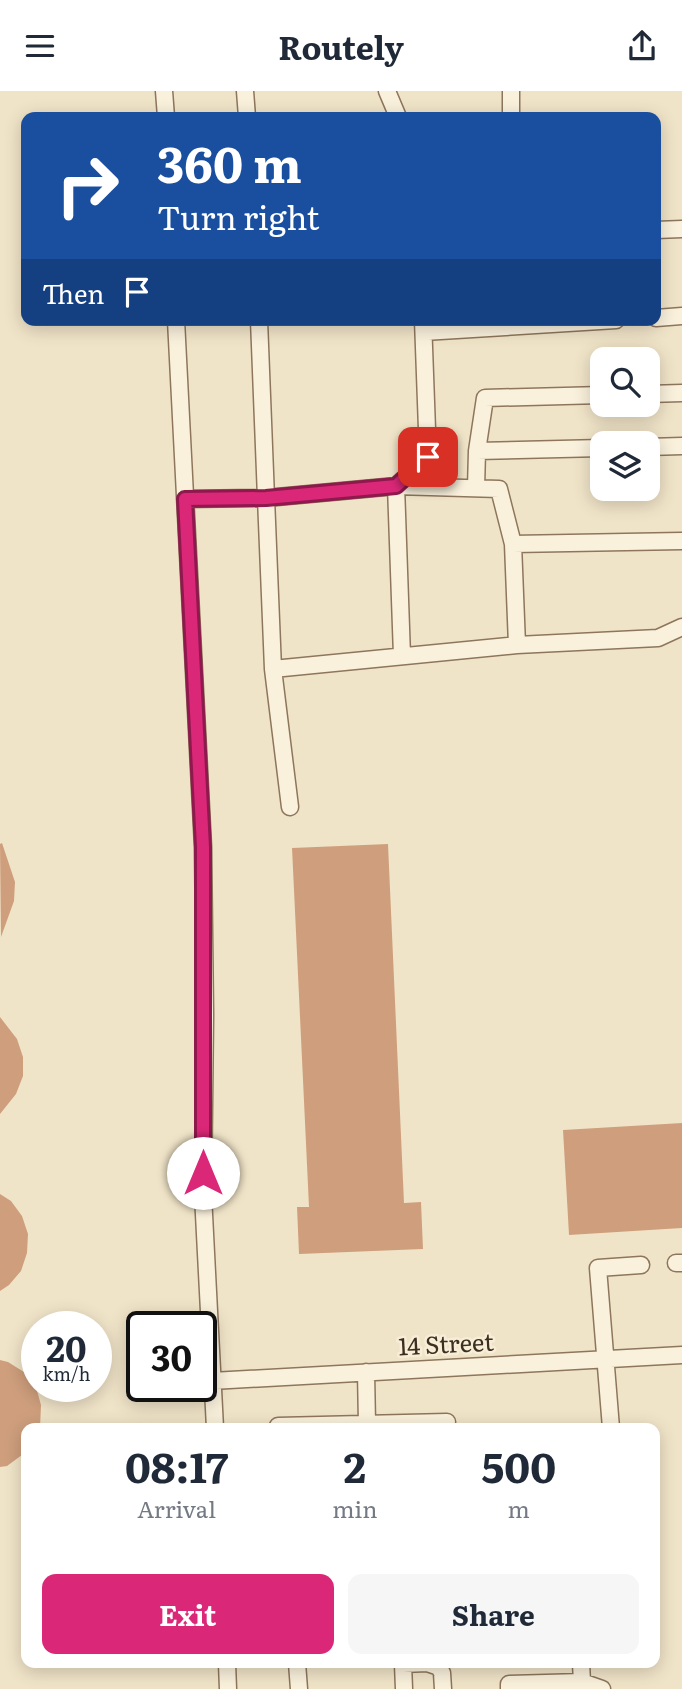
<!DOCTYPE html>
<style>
:root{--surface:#fff;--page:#f6f6f7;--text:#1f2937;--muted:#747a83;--accent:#db2777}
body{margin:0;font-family:Literata,serif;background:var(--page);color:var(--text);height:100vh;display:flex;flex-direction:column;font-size:26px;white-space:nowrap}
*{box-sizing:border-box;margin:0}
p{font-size:23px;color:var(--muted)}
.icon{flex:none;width:38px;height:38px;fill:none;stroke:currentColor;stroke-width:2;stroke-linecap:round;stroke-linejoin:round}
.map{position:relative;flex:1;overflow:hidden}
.details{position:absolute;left:21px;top:1332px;width:639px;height:245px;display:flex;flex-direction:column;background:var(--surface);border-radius:14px;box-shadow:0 4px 18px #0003}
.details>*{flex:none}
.hud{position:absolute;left:21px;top:21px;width:640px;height:214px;border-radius:14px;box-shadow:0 4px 18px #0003;background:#1a4fa0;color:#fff;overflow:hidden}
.fabs{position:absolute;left:590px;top:256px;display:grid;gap:14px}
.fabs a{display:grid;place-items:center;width:70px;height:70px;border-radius:14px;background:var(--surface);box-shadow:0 4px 18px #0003;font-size:35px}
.speed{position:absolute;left:21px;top:1220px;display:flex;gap:14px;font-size:35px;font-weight:700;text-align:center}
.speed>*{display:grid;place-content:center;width:91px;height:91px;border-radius:50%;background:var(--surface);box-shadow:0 4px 18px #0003;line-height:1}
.speed small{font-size:18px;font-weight:400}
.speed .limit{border:4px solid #111;border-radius:10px;background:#fff;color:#111}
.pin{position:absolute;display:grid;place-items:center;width:60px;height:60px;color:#fff;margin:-30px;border-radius:14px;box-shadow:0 4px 10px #0006}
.me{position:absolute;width:77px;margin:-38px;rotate:0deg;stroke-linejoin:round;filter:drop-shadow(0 0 5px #0008)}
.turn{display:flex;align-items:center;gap:24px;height:147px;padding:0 21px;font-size:32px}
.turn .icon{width:91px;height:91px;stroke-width:2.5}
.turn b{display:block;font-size:49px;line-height:60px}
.then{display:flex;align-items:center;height:66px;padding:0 21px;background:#0003;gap:14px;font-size:26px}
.eta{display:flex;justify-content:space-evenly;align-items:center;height:119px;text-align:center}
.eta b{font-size:42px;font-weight:700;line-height:49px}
.primary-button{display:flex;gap:14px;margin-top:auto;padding:14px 21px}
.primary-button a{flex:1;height:80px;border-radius:14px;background:var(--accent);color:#fff;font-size:28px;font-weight:700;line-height:80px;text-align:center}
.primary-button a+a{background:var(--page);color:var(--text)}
header{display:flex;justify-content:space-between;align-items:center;height:91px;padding:0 21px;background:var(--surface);font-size:32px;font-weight:700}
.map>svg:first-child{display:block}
.building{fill:#cf9f7d}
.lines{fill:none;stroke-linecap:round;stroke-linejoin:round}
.minor-casing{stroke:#8d765c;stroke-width:19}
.minor{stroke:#faf1dc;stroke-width:16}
.route-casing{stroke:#8e194d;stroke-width:18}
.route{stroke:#db2777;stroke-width:12}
.labels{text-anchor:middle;stroke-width:5;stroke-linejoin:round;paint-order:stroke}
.street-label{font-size:24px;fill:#3d2e20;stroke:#f7eed8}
</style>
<header><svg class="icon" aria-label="menu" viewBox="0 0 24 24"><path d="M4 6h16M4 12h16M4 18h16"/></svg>Routely<svg class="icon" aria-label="share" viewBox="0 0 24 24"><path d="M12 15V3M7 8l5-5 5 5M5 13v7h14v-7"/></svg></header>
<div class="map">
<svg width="682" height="1598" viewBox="0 0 682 1598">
<rect width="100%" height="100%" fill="#f0e4c8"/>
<!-- building -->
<path class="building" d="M2 752 15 791 14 810 1 846 0 753Z
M388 753 404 1112 421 1111 423 1158 299 1163 297 1116H309L292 757Z
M0 926 17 948 23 966V985L16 1003 0 1023Z
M682 1032V1137L569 1144 563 1039Z
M0 1103 11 1110 22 1125 28 1143 27 1162 21 1180 9 1194 0 1200Z
M0 1269 8 1271 24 1281 36 1296 41 1314 40 1337H26V1361L7 1375 0 1376Z"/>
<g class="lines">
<!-- minor casing -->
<g class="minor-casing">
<path id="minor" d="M164 0 166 26
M245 0 247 26
M387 0 398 26
M511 0V26
M656 139 682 138
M656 227 682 225
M176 229 203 756 205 924 203 1104 215 1337
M424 241 616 229
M648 303 682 302
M648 356 682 355
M477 360 602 357
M476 397 477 360 485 307 602 304
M185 408 266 407 273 578 517 554 513 453 499 398 396 395 266 407 259 229
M513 453 682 450
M517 554 658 547 682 536
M402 565 396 395 428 366 423 229
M273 578 290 716
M676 1172H682
M366 1281 367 1333 370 1337
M212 1290 682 1264
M278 1335 447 1331
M611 1337 598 1177 641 1174
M227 1572 228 1598
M297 1572 299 1598
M582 1591 602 1598
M404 1598 403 1573 427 1572 439 1576 442 1582 443 1598
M509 1598V1593L582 1591 581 1572"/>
</g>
<!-- minor -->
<use href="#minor" class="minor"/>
</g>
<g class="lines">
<!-- route casing -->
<g class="route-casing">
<path id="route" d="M203 1082V756L185 408 266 407 396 395 428 366"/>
</g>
<!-- route -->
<use href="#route" class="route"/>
</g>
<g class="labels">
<!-- street labels -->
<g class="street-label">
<text transform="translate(446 1254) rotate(-3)" y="8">14 Street</text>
</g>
</g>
</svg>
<div class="fabs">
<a><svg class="icon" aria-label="search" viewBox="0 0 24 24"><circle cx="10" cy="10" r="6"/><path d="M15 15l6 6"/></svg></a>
<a><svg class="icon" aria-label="layers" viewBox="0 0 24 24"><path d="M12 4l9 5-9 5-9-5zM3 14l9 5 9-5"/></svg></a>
</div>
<div class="speed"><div>20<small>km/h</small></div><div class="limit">30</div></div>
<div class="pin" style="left:428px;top:366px;background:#d93025"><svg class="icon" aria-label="arrive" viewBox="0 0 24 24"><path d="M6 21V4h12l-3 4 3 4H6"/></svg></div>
<svg class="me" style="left:203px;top:1082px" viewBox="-20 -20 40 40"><circle r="19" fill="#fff"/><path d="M0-13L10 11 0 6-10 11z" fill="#db2777"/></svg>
<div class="hud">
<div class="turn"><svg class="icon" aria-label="right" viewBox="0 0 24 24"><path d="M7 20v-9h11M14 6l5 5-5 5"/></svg><div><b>360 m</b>Turn right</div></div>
<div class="then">Then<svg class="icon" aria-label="arrive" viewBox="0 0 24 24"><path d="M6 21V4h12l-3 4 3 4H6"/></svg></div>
</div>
<section class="details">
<div class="eta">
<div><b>08:17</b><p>Arrival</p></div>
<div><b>2</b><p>min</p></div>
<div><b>500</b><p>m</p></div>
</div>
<div class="primary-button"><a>Exit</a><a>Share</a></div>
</section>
</div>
